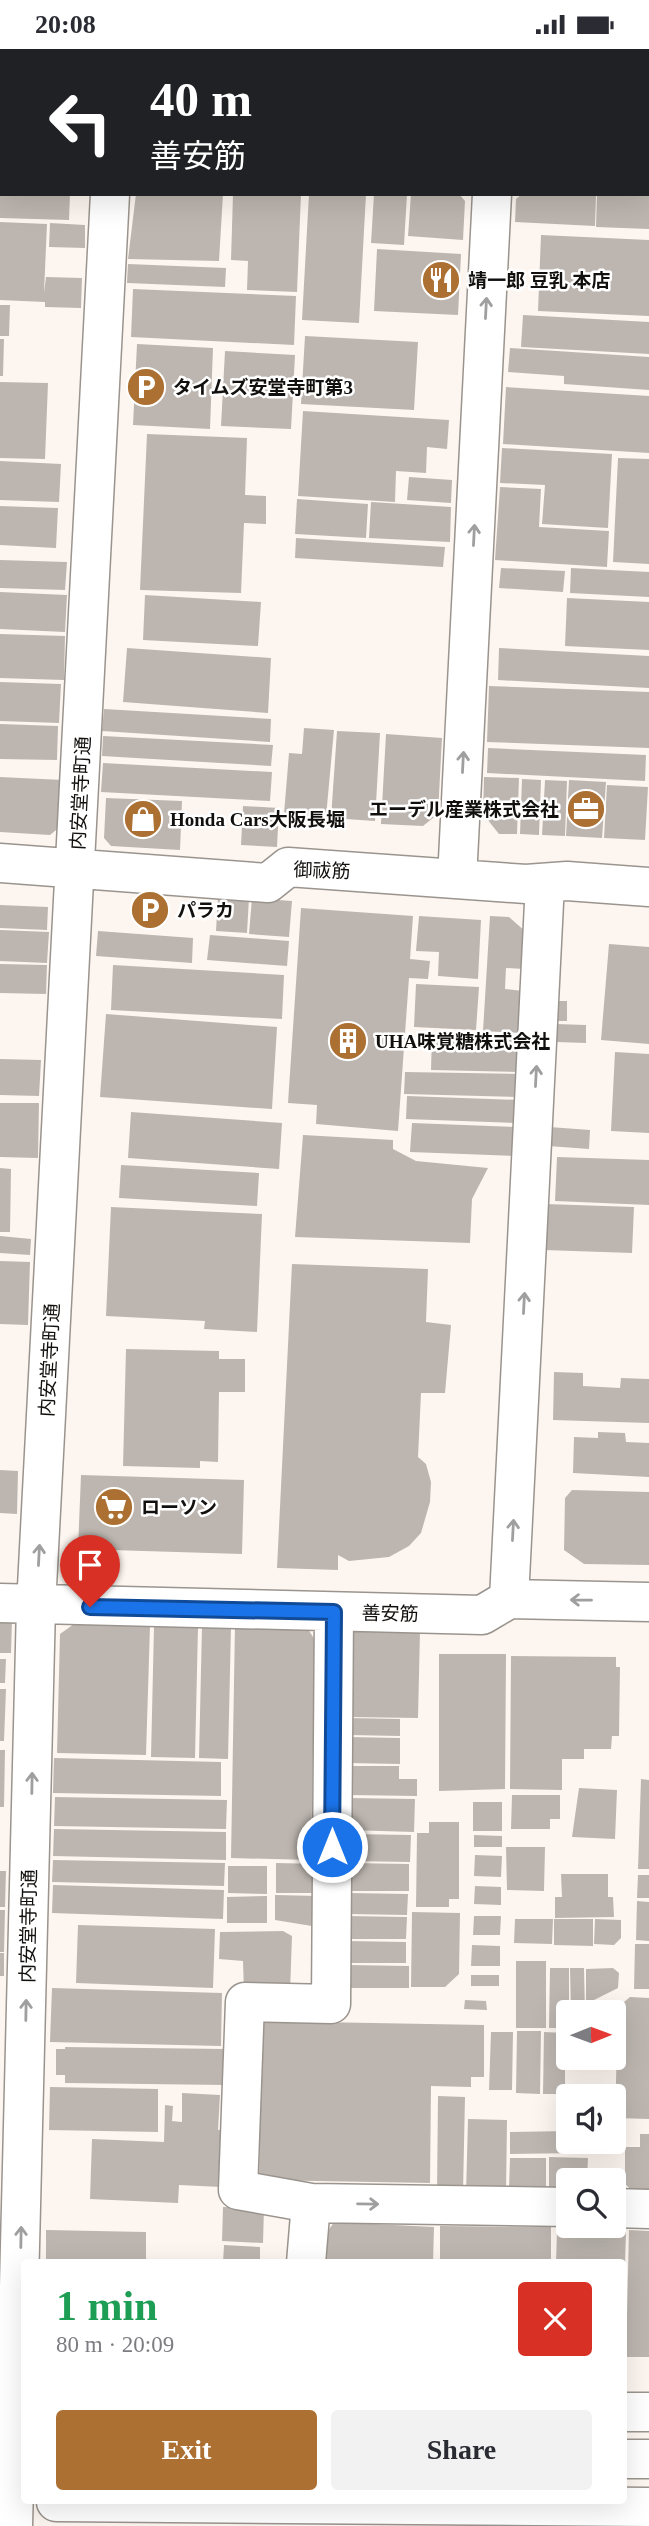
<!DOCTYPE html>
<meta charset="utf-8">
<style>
:root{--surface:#fff;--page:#f2f2f3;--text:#2b2b33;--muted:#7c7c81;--accent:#ab7032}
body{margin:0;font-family:"Times New Roman","Noto Sans JP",serif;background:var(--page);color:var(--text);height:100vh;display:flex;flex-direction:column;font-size:26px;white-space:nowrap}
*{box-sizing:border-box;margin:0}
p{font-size:23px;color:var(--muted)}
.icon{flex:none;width:38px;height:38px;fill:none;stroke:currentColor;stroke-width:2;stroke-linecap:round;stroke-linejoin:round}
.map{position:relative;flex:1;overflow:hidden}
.panel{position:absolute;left:21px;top:2210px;width:606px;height:245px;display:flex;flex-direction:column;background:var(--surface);border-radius:7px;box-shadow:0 7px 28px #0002}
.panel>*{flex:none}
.guide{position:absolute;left:0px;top:0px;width:649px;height:147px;box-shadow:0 7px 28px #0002;background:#202124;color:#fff;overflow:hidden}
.needle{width:46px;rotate:89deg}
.tools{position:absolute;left:556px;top:1951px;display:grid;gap:14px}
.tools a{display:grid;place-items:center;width:70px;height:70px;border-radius:7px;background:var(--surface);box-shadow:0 7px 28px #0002;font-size:35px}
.pin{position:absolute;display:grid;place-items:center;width:60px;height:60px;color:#fff;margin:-72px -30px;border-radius:50% 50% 50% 0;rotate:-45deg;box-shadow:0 0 7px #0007}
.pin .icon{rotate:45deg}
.me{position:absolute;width:77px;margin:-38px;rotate:0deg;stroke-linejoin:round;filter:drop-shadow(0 0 5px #0008)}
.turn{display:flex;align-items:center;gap:24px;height:147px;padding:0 35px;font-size:32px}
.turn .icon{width:91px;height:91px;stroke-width:2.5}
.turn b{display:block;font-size:49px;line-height:60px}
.round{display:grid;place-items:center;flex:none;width:74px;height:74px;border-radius:7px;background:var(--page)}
.summary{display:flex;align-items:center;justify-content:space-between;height:119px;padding:0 35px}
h1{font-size:42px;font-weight:800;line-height:52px;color:#1e9e55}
.cta{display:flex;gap:14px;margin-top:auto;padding:14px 35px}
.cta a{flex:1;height:80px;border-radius:7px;background:var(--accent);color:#fff;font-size:28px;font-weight:800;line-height:80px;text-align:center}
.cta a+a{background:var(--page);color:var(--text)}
.status{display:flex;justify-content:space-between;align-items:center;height:49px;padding:0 35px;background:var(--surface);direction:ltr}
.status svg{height:19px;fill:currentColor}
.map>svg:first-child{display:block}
.building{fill:#bdb6b0}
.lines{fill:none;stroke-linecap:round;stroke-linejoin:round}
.minor-casing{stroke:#9a948e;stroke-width:41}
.major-casing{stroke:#9a948e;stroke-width:41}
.minor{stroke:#fff;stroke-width:38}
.major{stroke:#fff;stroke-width:38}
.oneway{stroke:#a09f9f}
.route-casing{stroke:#114b97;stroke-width:18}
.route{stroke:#1a73e8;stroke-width:12}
.labels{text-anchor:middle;stroke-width:5;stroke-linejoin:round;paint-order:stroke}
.poi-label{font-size:19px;font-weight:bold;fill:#12100e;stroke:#fff;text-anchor:start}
.street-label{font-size:19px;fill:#12100e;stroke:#fff}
</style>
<div class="status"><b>20:08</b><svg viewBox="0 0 49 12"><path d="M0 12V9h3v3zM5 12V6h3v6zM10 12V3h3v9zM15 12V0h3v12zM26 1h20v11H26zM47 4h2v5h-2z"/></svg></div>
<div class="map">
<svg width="649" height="2477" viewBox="0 0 649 2477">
<rect width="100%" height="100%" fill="#fdf6f0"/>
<!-- building -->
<path class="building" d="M0 145H70L69 171 0 169Z
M136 145H223L219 212 128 210Z
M233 145H301L297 243 247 241 248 212 231 211Z
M309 145H366L359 274 302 271Z
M374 145H407L404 196 371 194Z
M411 145H459L465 152 463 191 408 187Z
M522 145H596L595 177 515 173 516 150Z
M597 145H649V180L596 178Z
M0 173 47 175 44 244 46 228 82 229 81 259 45 258V253L0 251Z
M50 174 85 176V199L49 198Z
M541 186 649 191V267L538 262Z
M377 200 461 205 458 266 374 262Z
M128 215 226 219 225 238 127 234Z
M133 240 296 247 294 296 131 288Z
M0 256H10L9 287H0Z
M523 266 649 273V305L521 298Z
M305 287 418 293 414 361 301 355Z
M0 290H4L3 327H0Z
M137 295 213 299 210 380 133 376Z
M510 299 649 308V341L564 335V327L508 323Z
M225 302 295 306 291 380 221 377Z
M0 333 48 334 45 410 0 409Z
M506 338 649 347V404L503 395Z
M303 362 449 371 447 400 427 398 426 424 396 422 395 453 298 447Z
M147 385 247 389 245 446 266 447V475L244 474 241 544 140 541Z
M502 399 612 405 608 479 542 475 545 436 500 434Z
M618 409 649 410V515L613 513Z
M0 412 61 415 59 453 0 451Z
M409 428 452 431 451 454 407 451Z
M500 438 541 440 539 478 609 482 607 518 495 511Z
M297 450 368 455 366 489 295 485Z
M371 453 451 458 450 493 369 489Z
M0 457 58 459 56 499 0 496Z
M296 489 445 498 443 518 295 509Z
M0 511 67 513 65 541 0 539Z
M501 519 565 522 563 543 499 539Z
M571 519 649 523V548L570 544Z
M0 543 67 546 65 583 0 580Z
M145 546 261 553 258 597 143 591Z
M567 549 649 553V601L565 597Z
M0 585 65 587 64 631 0 629Z
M127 599 271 609 268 664 123 653Z
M499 599 649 607V639L498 631Z
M0 633 61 635 59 674 0 672Z
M489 637 649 643V699L487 693Z
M104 660 271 670 270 693 102 682Z
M0 675 58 677 57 711 0 710Z
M304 679 334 681 326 768 284 765 289 704 302 705Z
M337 682 380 684 375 772 331 769Z
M386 685 442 689 438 765 423 777 381 775Z
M103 687 273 696 271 717 102 707Z
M488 699 646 706 645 732 487 724Z
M103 714 272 723 270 752 101 743Z
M0 728 63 731 61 777 50 786 0 783Z
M484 728 519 729 517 785H499L483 765Z
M522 730 541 731 539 786 520 785Z
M545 731 567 732 565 787 542 786Z
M569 731 606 733 602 789 566 787Z
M607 736 648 738 645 791 604 789Z
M106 749 182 752 180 801 111 797 104 789Z
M243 757 279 759 277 798 241 796Z
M218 847 249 849 247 884 216 882Z
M252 849 292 852 289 888 249 885Z
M0 856 48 858 47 881 0 879Z
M301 859 413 867 410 910 430 912 428 930 409 929 398 1082 316 1075 317 1056 288 1054Z
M419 867 481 871 478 930 438 927 439 903 416 902Z
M490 867 509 868 526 883 523 920 506 919 505 940 523 942 521 984 483 982Z
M0 881 49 883 47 914 0 912Z
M98 882 193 889 192 914 96 907Z
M210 886 289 892 287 917 207 911Z
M609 895 649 898V995L601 991Z
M0 915 47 916 46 945 0 944Z
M113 916 284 926 282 970 111 961Z
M416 935 479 938 476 981 414 978Z
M557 952H567V972H556Z
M106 965 277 978 272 1060 100 1048Z
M556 975 586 976V994L556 993Z
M432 985 521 987 520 1023 431 1021Z
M615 1003 649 1005V1084L611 1082Z
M0 1010 41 1011 39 1047 0 1046Z
M405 1023 519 1025V1048L404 1045Z
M407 1047 519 1051 518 1074 406 1070Z
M0 1054H39L38 1109 0 1108Z
M131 1063 282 1074 279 1120 128 1109Z
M412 1074 516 1078 515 1107 410 1103Z
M549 1078 590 1081 589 1100 548 1097Z
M303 1086 393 1091V1100L416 1112 488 1119 472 1150 470 1194 295 1188Z
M557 1108 649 1111V1156L555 1152Z
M121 1116 259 1124 257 1157 119 1149Z
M0 1119 11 1120 10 1183H0Z
M546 1155 634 1158 632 1204 544 1201Z
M111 1158 262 1165 257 1283 204 1280 205 1272 106 1267Z
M0 1187 31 1190 30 1206 0 1204Z
M0 1212 30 1213 28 1276 0 1275Z
M292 1215 428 1220 426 1273 451 1276 445 1344H421L418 1408 426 1415 431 1433 430 1453 421 1484 409 1497 389 1508 349 1512 338 1506V1521L277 1519Z
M126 1300 219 1302V1310H245V1343H219L218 1413 200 1412V1419L123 1417Z
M554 1323 583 1324V1337L620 1339 621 1329 649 1330V1374L553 1371Z
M598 1383 625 1384 626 1393 649 1394V1428L573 1424 574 1388 598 1389Z
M0 1421 18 1422 17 1465 0 1464Z
M81 1426 244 1431 242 1505 78 1500Z
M572 1441 649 1443V1516L584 1515 564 1501 565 1449Z
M0 1570 12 1571 11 1604H0Z
M74 1575 150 1577 146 1706 57 1704 60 1585Z
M235 1575 306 1577 315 1591 311 1811 231 1809Z
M154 1577 198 1578 195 1709 151 1708Z
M202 1577 231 1578 228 1710 199 1709Z
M352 1581 420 1582 418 1669 350 1668Z
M439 1605H506L505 1740 439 1742Z
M511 1607 616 1608V1618H620L619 1687H612L611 1700H584V1710H562V1741L510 1740Z
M0 1610H6L5 1634H0Z
M0 1640H6L4 1692H0Z
M349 1669 400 1670V1687L349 1686Z
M348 1688 400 1689V1715L347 1714Z
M0 1701H5L4 1758H0Z
M54 1709 221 1713V1747L53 1744Z
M348 1717H399V1730H417V1747L348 1746Z
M641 1730 649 1731V1820H638Z
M579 1739 617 1741 615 1790 572 1788Z
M512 1746H560V1770H550V1780H511Z
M55 1748 227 1751 226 1780 54 1777Z
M348 1749 415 1750 414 1783 348 1781Z
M473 1753H502V1782H473Z
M429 1773H459V1850H449V1858H416L417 1784H429Z
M54 1780 226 1783V1811L53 1807Z
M350 1785 411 1786 410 1813 349 1812Z
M474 1786 502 1787V1798H474Z
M506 1798H545L544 1842 507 1841Z
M475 1806 502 1807 501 1828 474 1827Z
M53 1811 225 1814 224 1837 52 1833Z
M276 1814 320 1815 319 1844H276Z
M348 1814 409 1815V1842H348Z
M228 1817H267V1845L228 1844Z
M0 1822H6L5 1858H0Z
M561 1825H608V1848H613L614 1868 555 1869V1848H562Z
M638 1826H649V1849H637Z
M53 1836 224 1841 223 1870 52 1864Z
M475 1837 501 1838V1856L474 1855Z
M348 1844 408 1845 407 1866 347 1865Z
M275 1846 319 1847 318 1878 275 1871Z
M267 1847V1874H227V1848Z
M637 1852 649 1853V1892L636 1891Z
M0 1861H5L4 1903H0Z
M412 1863 460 1864 459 1925 445 1938H411Z
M346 1867 407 1868 406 1890H346Z
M474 1867H501L500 1886H473Z
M515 1870H553L552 1895 514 1894Z
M554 1870H593V1897L554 1896Z
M595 1870 621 1871V1889L614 1896 594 1895Z
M78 1876 215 1880 213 1939 76 1934Z
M283 1882 292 1887 290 1944 244 1943 243 1912 219 1910 220 1883Z
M346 1892 406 1893V1914H347Z
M635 1895H649V1940H634Z
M472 1896 500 1897V1917H471Z
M0 1904H4V1927H0Z
M516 1912H546V1979H516Z
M347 1916 409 1917V1939H347Z
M550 1919H569V1979H549Z
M570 1919H584L585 1964H571Z
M613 1919 619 1924 618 1939 586 1955V1920Z
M471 1926H499V1937H471Z
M52 1939 222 1944 221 1997 50 1993Z
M630 1948 649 1949V2070L615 2069 618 1958Z
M465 1951 486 1952 487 1961 464 1960Z
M262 1972 484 1976V2028H471V2038L431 2037 430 2134 259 2131Z
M517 1982H541L540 2045 516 2044Z
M491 1983H513L512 2041H489Z
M544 1983 565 1984V2045H543Z
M65 1998 225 2000V2036L65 2034V2026H56V2000H65Z
M50 2038 158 2040V2083L49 2081Z
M182 2044 220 2046 218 2081H223L221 2138 179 2136 178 2154 90 2150 92 2090 164 2093 165 2056 173 2057 172 2072 182 2073Z
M438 2047 465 2048 463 2144H437Z
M468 2070 507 2071 506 2145H466Z
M569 2082V2093H580V2104L510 2105V2083Z
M640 2085H649V2144H635L625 2135V2098H640Z
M549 2108 588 2109 587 2132H569V2144H549Z
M510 2109H546V2140H509Z
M223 2158 264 2159 263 2194 222 2192Z
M334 2173 434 2178 433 2214H324L326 2185Z
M440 2177 551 2178V2214H440Z
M46 2181 146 2183V2214H46Z
M629 2181 649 2182V2308H626Z
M557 2182 626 2183 625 2214H556Z
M224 2196 260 2198V2214H223Z"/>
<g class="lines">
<!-- minor casing -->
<g class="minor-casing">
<path id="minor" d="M118 2V0
M0 76H2
M648 111H649
M0 814 268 834 288 818 526 835 567 832 649 838
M457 830 492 145
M509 1550 545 834
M0 1554 482 1566 509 1550 649 1553
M311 2154 238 2141 245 1953 331 1955 334 1563
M614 2159 649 2160
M306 2214 311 2154 569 2158
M13 2477 36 1557 110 145"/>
</g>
<!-- major casing -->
<g class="major-casing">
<path id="major" d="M0 2355H24
M623 2363H649
M623 2410H649
M56 2453 649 2458"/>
</g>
<!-- minor -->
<use href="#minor" class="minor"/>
<!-- major -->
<use href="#major" class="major"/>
</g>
<!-- one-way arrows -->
<defs><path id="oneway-shaft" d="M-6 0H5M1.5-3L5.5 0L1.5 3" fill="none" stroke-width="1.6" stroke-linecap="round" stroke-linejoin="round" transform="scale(1.75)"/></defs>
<g class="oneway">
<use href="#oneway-shaft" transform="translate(486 259) rotate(-87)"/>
<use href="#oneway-shaft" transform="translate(474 486) rotate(-87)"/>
<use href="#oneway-shaft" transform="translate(463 713) rotate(-87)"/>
<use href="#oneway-shaft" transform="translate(536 1027) rotate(-87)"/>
<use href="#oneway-shaft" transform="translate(524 1254) rotate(-87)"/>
<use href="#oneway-shaft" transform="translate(513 1481) rotate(-87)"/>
<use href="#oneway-shaft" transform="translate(39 1506) rotate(-87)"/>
<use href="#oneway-shaft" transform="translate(581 1551) rotate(-179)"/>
<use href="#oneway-shaft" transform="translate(32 1734) rotate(-89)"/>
<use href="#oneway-shaft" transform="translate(26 1961) rotate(-89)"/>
<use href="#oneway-shaft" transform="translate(368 2155) rotate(1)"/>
<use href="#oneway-shaft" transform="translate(21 2188) rotate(-89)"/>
</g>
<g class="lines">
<!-- route casing -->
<g class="route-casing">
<path id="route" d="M90 1558 334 1563 332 1798"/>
</g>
<!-- route -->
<use href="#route" class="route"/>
</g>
<!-- icons -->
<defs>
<g id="restaurant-disc" transform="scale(2.0125)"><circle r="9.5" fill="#ab7032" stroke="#fff"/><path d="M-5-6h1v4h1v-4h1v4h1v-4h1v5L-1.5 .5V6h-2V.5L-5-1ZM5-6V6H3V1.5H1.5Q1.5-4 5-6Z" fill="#fff"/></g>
<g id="parking-disc" transform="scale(2.0125)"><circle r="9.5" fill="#ab7032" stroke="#fff"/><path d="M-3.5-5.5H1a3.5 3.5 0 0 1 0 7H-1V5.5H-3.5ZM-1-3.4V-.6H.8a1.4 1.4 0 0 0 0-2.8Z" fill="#fff"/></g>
<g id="office-disc" transform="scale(2.0125)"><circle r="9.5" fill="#ab7032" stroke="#fff"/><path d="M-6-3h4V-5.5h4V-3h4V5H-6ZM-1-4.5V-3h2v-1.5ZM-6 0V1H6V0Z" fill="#fff"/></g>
<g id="shop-disc" transform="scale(2.0125)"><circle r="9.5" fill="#ab7032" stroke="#fff"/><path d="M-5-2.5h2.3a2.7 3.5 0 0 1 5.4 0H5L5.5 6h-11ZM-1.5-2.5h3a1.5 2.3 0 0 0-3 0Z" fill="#fff"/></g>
<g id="building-disc" transform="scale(2.0125)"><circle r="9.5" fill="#ab7032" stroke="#fff"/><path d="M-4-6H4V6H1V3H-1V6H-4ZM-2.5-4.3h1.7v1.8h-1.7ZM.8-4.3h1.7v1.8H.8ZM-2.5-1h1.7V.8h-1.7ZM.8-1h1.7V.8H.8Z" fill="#fff"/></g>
<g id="supermarket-disc" transform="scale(2.0125)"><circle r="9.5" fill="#ab7032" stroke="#fff"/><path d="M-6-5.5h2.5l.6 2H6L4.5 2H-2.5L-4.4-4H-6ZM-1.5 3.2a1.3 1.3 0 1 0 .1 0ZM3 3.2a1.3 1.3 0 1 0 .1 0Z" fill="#fff"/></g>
</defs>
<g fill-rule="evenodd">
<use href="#restaurant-disc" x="441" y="231"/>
<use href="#parking-disc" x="146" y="338"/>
<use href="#office-disc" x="586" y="760"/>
<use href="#shop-disc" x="143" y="770"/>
<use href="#parking-disc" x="150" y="861"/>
<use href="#building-disc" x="348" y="992"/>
<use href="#supermarket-disc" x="114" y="1458"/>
</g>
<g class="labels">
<!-- poi labels -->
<g class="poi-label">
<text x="468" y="238">靖一郎 豆乳 本店</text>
<text x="173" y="345">タイムズ安堂寺町第3</text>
<text x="559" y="767" text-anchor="end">エーデル産業株式会社</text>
<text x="170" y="777">Honda Cars大阪長堀</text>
<text x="177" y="868">パラカ</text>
<text x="375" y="999">UHA味覚糖株式会社</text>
<text x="141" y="1465">ローソン</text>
</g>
<!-- street labels -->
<g class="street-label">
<text transform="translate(80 744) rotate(-87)" y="7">内安堂寺町通</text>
<text transform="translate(322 821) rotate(2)" y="7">御祓筋</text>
<text transform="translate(49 1311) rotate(-87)" y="7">内安堂寺町通</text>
<text transform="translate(390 1564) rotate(1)" y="7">善安筋</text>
<text transform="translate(28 1877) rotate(-89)" y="7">内安堂寺町通</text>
</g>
</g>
</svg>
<div class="tools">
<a><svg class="needle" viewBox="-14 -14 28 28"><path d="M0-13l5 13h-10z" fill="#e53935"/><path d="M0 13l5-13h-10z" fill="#7c7c81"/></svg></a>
<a><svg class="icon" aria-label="sound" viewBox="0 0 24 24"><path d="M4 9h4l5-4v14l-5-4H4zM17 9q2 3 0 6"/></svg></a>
<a><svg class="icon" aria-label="search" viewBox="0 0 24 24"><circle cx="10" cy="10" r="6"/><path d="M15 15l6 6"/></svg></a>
</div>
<div class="pin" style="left:90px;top:1558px;background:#d93025"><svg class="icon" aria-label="arrive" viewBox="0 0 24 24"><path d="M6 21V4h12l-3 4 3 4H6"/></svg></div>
<svg class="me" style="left:332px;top:1798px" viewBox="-20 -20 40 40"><circle r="17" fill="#1a73e8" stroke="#fff" stroke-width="3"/><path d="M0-11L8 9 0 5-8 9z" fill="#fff"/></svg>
<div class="guide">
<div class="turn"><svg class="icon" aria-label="left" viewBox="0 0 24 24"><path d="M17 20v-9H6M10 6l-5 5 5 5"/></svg><div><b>40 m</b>善安筋</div></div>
</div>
<section class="panel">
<div class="summary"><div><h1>1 min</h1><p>80 m · 20:09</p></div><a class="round" style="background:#d93025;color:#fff"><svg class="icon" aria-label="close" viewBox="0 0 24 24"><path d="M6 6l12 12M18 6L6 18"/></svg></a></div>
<div class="cta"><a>Exit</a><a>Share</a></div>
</section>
</div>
